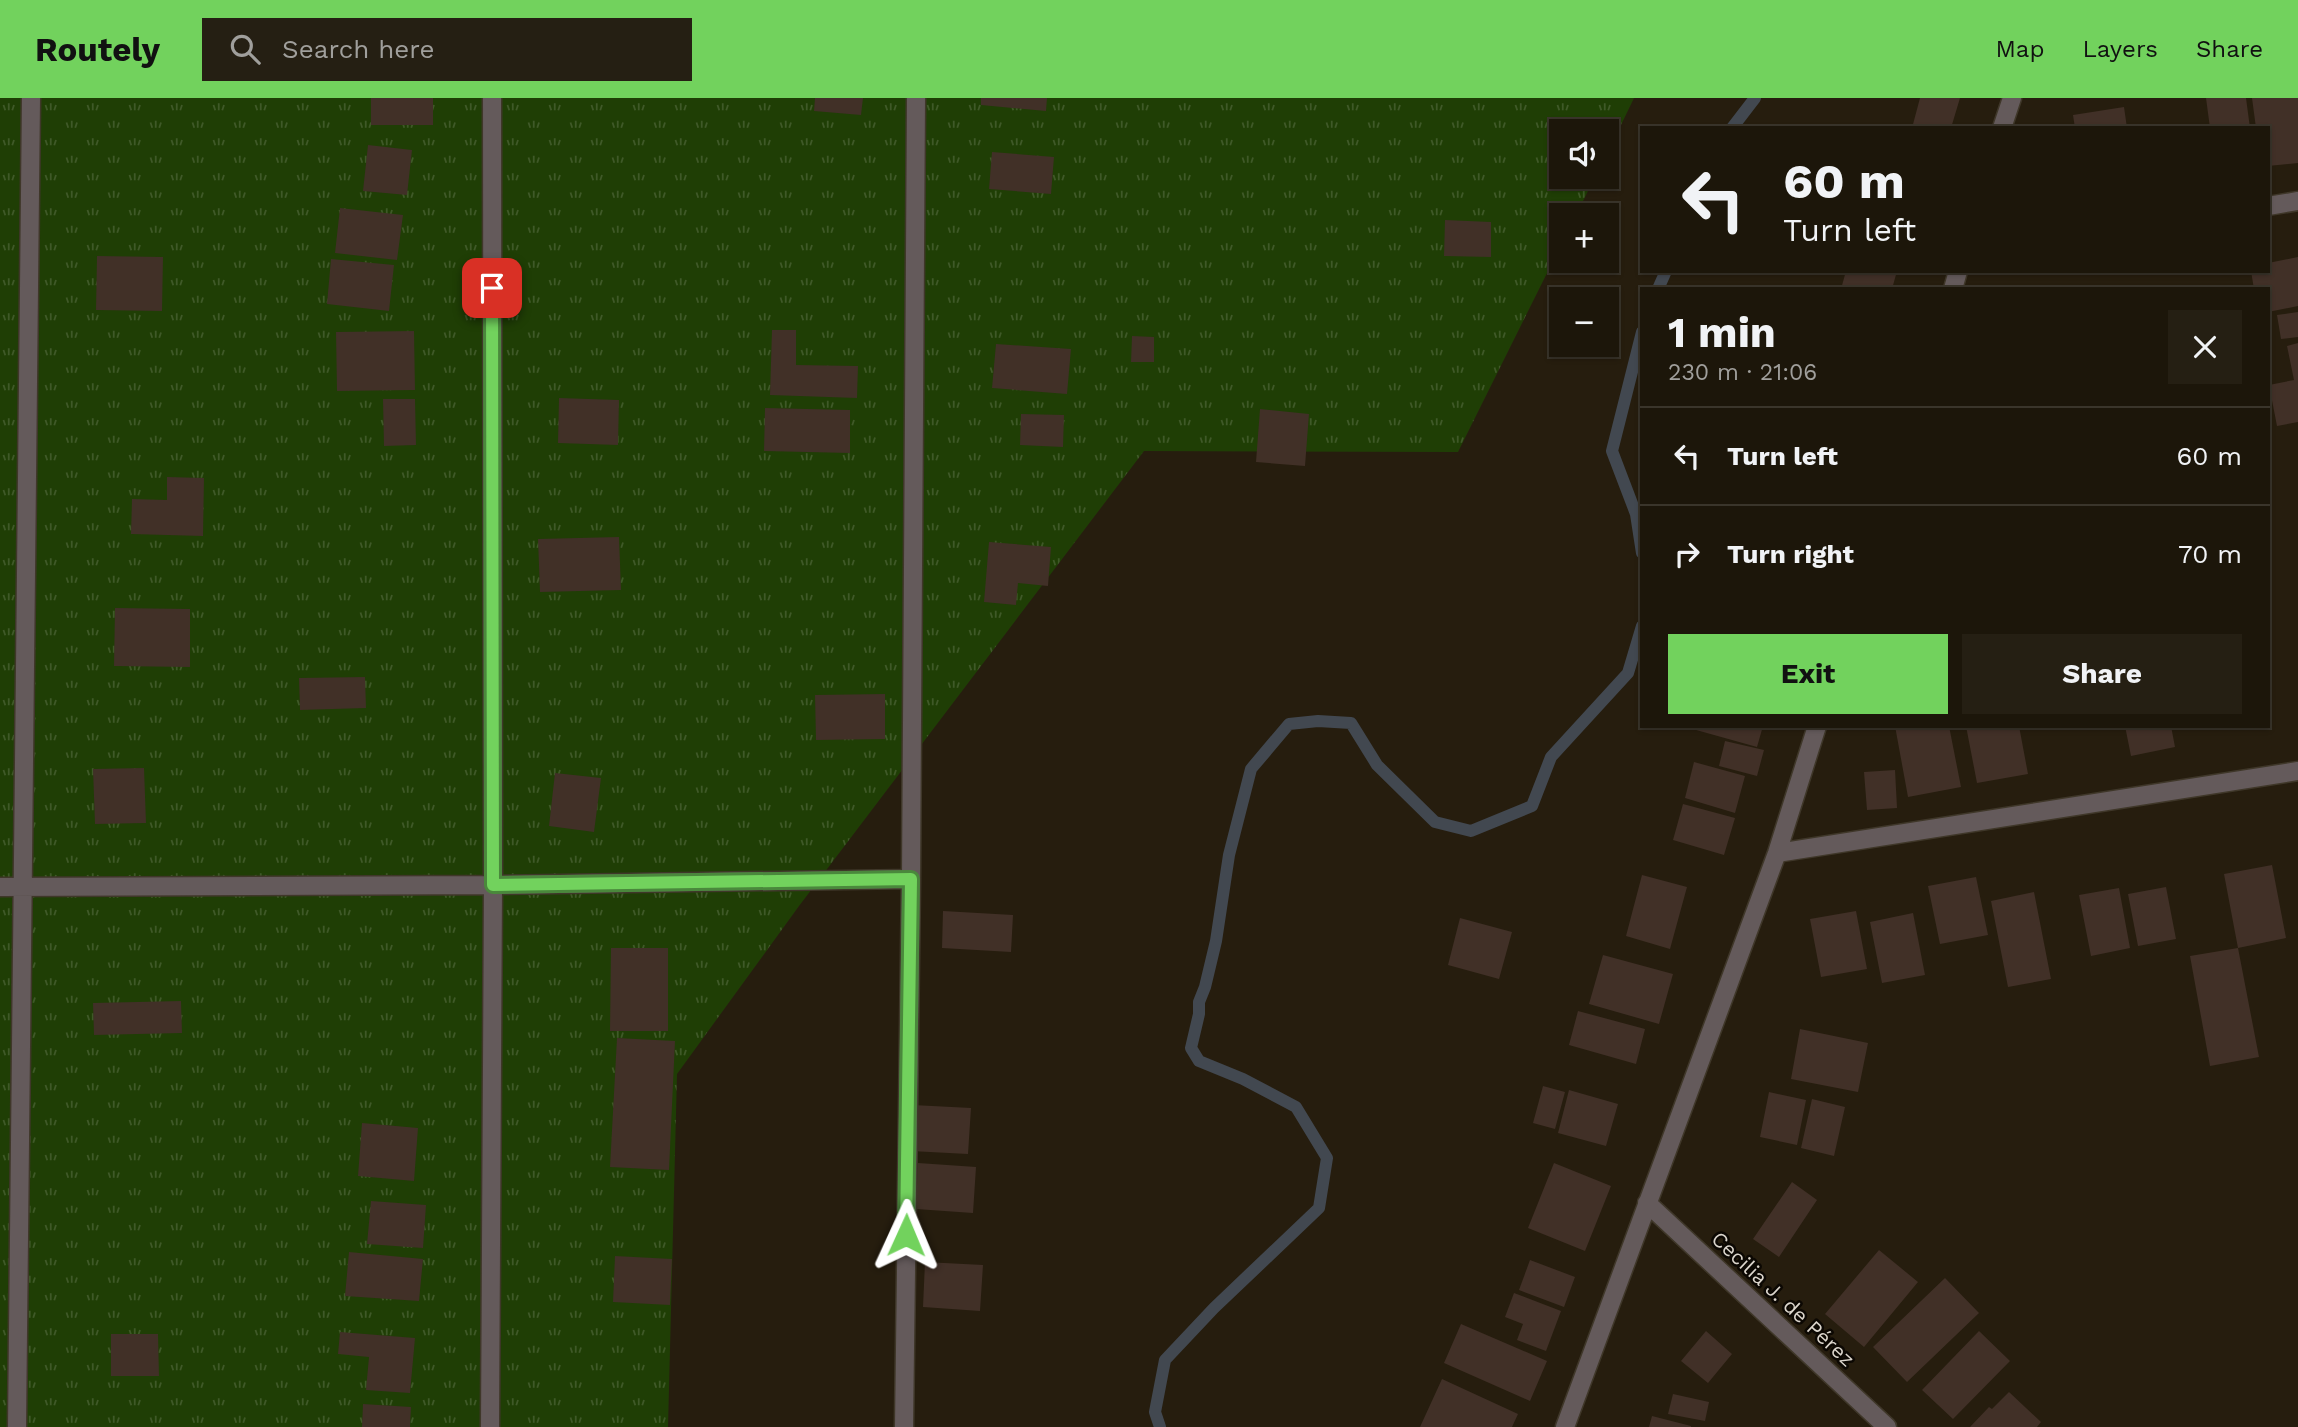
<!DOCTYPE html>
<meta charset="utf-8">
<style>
:root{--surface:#1c160a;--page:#251f13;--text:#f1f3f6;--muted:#a09f9c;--line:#3a352b;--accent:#72d25d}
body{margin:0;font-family:"Work Sans",sans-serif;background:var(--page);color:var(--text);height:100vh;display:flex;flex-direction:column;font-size:26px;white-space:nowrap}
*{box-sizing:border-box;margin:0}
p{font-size:23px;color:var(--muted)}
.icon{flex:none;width:38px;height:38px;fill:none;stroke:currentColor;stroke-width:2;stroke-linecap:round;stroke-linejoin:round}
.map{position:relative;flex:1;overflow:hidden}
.side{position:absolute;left:1640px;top:189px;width:630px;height:441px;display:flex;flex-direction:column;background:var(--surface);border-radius:0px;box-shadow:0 2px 5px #0004,0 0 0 2px var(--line)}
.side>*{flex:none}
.top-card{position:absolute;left:1640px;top:28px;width:630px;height:147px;border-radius:0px;box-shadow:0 2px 5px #0004,0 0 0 2px var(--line);background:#1c160a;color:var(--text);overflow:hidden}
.fabs{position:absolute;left:1549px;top:21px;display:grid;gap:14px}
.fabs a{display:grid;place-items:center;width:70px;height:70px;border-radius:0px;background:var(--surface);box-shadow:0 2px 5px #0004,0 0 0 2px var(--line);font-size:35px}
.pin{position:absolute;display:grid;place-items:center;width:60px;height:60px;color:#fff;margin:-30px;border-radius:14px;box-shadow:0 4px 10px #0006}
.me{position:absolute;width:77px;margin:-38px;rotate:1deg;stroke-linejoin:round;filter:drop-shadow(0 0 5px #0008)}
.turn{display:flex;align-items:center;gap:24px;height:147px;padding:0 28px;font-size:32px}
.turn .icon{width:91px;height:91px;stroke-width:2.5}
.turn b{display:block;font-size:49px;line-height:60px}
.round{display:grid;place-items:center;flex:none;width:74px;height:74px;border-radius:0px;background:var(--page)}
.headline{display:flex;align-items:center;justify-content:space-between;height:119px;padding:0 28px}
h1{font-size:42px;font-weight:700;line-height:52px}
.action{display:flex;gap:14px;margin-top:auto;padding:14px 28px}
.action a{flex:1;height:80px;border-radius:0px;background:var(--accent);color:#111;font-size:28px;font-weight:700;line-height:80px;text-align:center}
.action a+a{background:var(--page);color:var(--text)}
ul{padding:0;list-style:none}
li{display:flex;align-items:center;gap:21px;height:98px;padding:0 28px;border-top:2px solid var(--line)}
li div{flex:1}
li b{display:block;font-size:26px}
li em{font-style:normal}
header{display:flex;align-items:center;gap:42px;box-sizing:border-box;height:98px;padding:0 35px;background:var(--accent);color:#111}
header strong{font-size:33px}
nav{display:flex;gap:38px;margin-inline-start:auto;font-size:24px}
.search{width:490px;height:63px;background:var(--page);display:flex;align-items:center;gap:18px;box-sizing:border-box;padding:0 24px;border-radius:0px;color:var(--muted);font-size:26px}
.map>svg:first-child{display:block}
.grass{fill:url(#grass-tufts)}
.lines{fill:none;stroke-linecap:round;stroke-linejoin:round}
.stream{stroke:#424850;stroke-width:12}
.building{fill:#413027}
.street-casing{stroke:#3f3729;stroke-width:21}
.street{stroke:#645a5b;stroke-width:18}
.route-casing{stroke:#4a883c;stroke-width:18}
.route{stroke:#72d25d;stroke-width:12}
.labels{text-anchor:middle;stroke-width:5;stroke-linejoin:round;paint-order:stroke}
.street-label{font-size:21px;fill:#dbd5cc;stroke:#0c0803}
</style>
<header>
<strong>Routely</strong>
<div class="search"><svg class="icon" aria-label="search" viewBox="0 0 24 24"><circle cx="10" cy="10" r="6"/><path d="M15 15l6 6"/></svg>Search here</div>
<nav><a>Map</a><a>Layers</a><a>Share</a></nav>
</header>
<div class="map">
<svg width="2298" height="1329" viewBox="0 0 2298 1329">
<defs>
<pattern id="grass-tufts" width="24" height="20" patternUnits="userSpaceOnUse" patternTransform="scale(1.75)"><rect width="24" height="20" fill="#1f3e05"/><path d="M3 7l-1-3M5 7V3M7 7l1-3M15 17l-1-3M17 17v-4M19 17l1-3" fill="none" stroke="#3f5928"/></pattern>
</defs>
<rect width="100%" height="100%" fill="#261d0e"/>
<!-- grass -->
<path class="grass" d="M0 0H1634L1607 56 1606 33H1561V79H1595L1576 117H1561V147L1458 354 1144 353 799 808 677 976 668 1329H0Z"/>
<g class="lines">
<!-- stream -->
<path class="stream" d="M1732 30 1755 0
M1658 191 1666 173
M1642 234 1612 353 1636 416 1642 455
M1160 1329 1155 1314 1165 1262 1214 1210 1319 1110 1327 1060 1296 1009 1243 981 1199 963 1191 950 1199 916V904L1205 889 1216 843 1229 757 1251 671 1289 626 1318 623 1351 625 1377 667 1435 724 1471 733 1532 708 1551 659 1628 575 1642 528"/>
</g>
<!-- building -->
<path class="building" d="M371 0H433V27H371Z
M815 0H863L861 17 814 13Z
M981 0H1047L1046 13 981 7Z
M1920 0H1960L1951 30H1912Z
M2206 0H2246L2250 30H2210Z
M2252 0H2298V65L2268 68V30H2256Z
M2124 9 2127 30H2075L2073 17Z
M368 47 412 52 407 97 363 93Z
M992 54 1054 59 1051 96 989 91Z
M340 110 403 117 397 162 335 155Z
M1445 122 1491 124V159L1444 158Z
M97 158 163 159 162 213 96 212Z
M2298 159V208L2268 214V191H2254L2251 173H2268V165Z
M331 161 394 167 389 213 327 206Z
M1846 173H1897L1892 191H1841Z
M2298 214V239L2281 241 2277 217Z
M772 232H796V267L858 268 857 300 770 297Z
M414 233 415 292 337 293 336 234Z
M1132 238 1154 239V264H1131Z
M2298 245V324L2277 328 2269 287 2294 282 2287 248Z
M996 246 1071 251 1067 296 992 290Z
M559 300 619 302 618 347 558 345Z
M383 301H415L416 347 384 348Z
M765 310 850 312V355L764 353Z
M1260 311 1309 316 1305 368 1256 364Z
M1021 316 1064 317 1063 349 1020 347Z
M167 379 204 380 203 438 131 436 132 401 167 402Z
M619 439 621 492 540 494 538 441Z
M989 444 1051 449 1048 488 1018 485 1016 507 984 504Z
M115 510 190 511V569L114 568Z
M365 579 366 610 300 612 299 580Z
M885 596V641L816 642 815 597Z
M1690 628H1763L1757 649 1689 630Z
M1895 628H1949L1961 689 1908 699Z
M1966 628H2019L2028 676 1977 685Z
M2125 628H2171L2175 649 2131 658Z
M1725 643 1764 652 1757 678 1719 668Z
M1694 664 1745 678 1735 715 1685 700Z
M144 670 146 725 95 726 93 671Z
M1895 672 1897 710 1867 712 1864 674Z
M555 675 601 680 594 734 549 728Z
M1683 706 1735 720 1724 757 1673 742Z
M2272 767 2286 840 2238 850 2224 776Z
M1642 777 1687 789 1670 851 1626 838Z
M1976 779 1988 837 1940 846 1928 788Z
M2166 789 2176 841 2138 848 2128 796Z
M2119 790 2130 850 2091 858 2079 797Z
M2034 794 2051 881 2008 889 1991 803Z
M943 813 1013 817 1011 854 942 850Z
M1856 813 1867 871 1821 879 1810 821Z
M1913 815 1925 877 1882 885 1870 824Z
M1460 820 1512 834 1499 881 1448 867Z
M611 850H668V933H610Z
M2238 850 2259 959 2210 968 2190 858Z
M1603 857 1673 876 1659 926 1589 906Z
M181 903 182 935 94 937 93 905Z
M1578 913 1645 931 1636 966 1569 947Z
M1800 931 1868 945 1858 994 1791 981Z
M617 940 675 943 669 1072 610 1069Z
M1543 988 1565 994 1555 1031 1533 1025Z
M1569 992 1618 1006 1606 1048 1558 1035Z
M1769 994 1806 1002 1797 1047 1760 1039Z
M1812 1001 1845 1009 1834 1058 1801 1050Z
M913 1007 971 1010 968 1056 911 1053Z
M362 1025 418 1030 414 1083 358 1078Z
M918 1065 976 1069 973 1115 916 1111Z
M1554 1065 1611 1088 1585 1153 1528 1130Z
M1792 1084 1817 1102 1779 1159 1753 1141Z
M371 1103 426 1107 423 1150 367 1146Z
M1879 1152 1918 1184 1864 1249 1825 1216Z
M349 1154 423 1161 419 1203 345 1198Z
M615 1158 672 1161 670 1207 613 1204Z
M1530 1162 1575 1179 1564 1209 1519 1192Z
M925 1164 983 1167 980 1213 923 1209Z
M1945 1180 1979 1215 1907 1284 1873 1249Z
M1514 1195 1561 1213 1546 1253 1517 1242 1523 1226 1505 1219Z
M1461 1226 1547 1263 1530 1303 1444 1265Z
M1706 1233 1732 1256 1708 1285 1681 1263Z
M1979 1233 2010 1263 1953 1321 1922 1292Z
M340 1234 415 1240 410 1295 366 1292 369 1259 338 1256Z
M111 1236H158L159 1278H111Z
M1442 1281 1518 1316 1512 1329H1420Z
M2009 1294 2041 1324 2037 1329H1970L1989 1309 1992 1311Z
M1673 1296 1709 1304 1705 1323 1668 1316Z
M363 1306 411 1309 410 1329H362Z
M1652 1318 1691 1328V1329H1649Z"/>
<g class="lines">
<!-- street casing -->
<g class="street-casing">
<path id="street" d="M2002 30 2012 0
M2268 108 2298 103
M1953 191 1958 173
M1777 755 2298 673
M0 789 493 787 911 781
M1647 1105 1887 1329
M17 1329 31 0
M490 1329 493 787 492 0
M904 1329 911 781 916 0
M1565 1329 1777 755 1817 628"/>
</g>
<!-- street -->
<use href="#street" class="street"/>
</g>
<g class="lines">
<!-- route casing -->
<g class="route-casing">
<path id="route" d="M492 190 493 787 911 781 906 1137"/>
</g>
<!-- route -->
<use href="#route" class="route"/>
</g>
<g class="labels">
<!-- street labels -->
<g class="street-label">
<text transform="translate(1783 1201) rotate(43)" y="7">Cecilia J. de Pérez</text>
</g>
</g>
</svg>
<div class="fabs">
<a><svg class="icon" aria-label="sound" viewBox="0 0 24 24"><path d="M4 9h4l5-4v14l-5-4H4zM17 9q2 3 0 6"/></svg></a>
<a>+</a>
<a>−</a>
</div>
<div class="pin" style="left:492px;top:190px;background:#d93025"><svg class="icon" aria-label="arrive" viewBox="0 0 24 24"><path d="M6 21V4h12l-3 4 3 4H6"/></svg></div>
<svg class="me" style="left:906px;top:1137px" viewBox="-20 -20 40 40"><path d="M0-17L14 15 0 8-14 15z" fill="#72d25d" stroke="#fff" stroke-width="4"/></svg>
<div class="top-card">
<div class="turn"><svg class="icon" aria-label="left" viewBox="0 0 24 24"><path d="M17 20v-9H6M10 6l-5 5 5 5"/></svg><div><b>60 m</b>Turn left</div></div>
</div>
<section class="side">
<div class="headline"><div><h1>1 min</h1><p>230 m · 21:06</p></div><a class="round"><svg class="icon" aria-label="close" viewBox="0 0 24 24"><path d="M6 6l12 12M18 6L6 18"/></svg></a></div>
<ul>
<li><svg class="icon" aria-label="left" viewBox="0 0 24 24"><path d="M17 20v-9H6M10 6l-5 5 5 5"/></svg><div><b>Turn left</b></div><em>60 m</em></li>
<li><svg class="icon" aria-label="right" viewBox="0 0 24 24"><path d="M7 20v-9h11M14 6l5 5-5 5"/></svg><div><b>Turn right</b></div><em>70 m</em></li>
</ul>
<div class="action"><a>Exit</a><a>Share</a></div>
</section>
</div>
